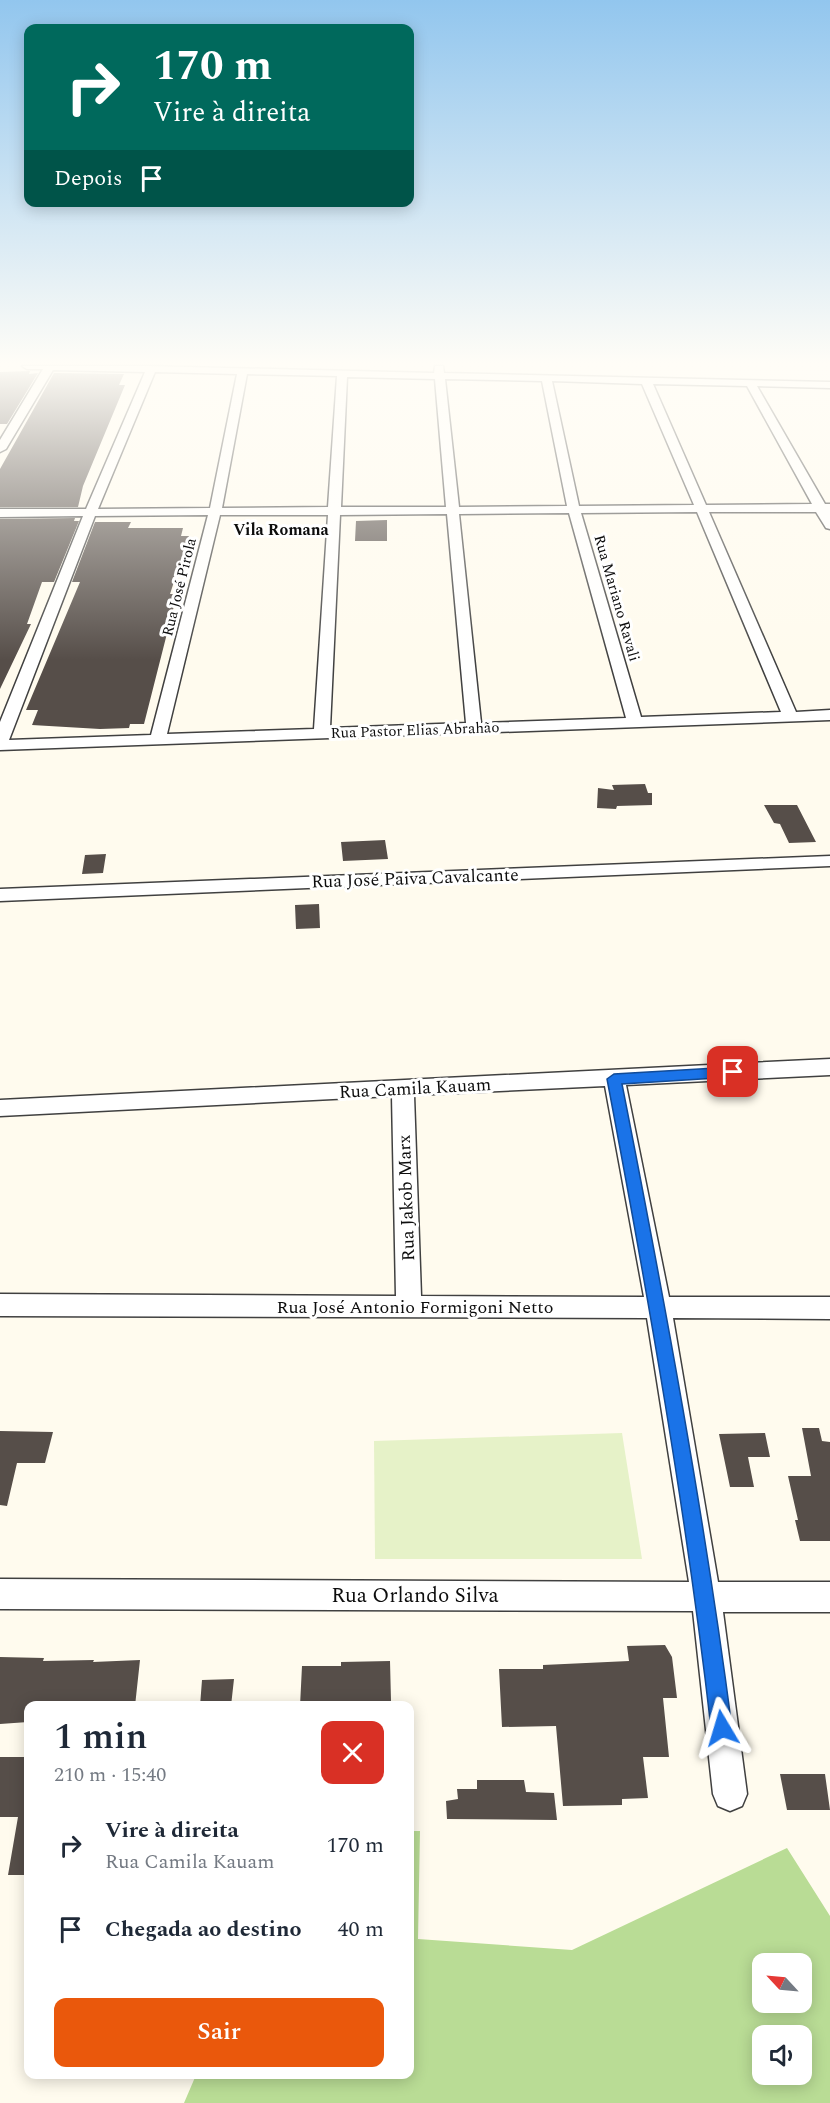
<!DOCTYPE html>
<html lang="pt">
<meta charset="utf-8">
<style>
:root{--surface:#fff;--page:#f6f6f7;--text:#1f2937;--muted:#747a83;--accent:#ea580c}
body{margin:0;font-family:Spectral,serif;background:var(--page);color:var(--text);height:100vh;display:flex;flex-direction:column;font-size:22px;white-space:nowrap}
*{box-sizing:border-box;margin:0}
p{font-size:20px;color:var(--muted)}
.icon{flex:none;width:33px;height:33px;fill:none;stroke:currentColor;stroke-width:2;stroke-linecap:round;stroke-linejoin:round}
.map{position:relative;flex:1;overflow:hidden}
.panel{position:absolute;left:24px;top:1701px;width:390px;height:378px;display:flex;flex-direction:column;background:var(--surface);border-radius:12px;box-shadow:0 3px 15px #0003}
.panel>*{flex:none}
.top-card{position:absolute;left:24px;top:24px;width:390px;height:183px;border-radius:12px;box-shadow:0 3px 15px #0003;background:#00695c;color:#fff;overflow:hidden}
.needle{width:39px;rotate:296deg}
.fabs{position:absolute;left:752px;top:1953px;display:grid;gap:12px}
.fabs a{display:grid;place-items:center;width:60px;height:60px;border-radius:12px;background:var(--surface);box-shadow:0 3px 15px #0003;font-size:30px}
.pin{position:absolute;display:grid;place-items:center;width:51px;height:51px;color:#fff;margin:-26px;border-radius:12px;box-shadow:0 3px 9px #0006}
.me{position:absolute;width:66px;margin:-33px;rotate:353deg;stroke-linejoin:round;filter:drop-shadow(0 0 4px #0008)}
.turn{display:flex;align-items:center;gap:21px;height:126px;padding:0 30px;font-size:27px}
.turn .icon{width:78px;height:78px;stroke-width:2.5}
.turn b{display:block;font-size:42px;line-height:51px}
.then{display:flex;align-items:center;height:57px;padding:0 30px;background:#0003;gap:12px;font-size:22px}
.round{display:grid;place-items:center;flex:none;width:63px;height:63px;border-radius:12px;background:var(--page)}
.overview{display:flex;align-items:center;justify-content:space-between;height:102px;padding:0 30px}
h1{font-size:36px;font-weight:600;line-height:45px}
.primary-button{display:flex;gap:12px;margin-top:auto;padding:12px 30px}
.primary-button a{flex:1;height:69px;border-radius:12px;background:var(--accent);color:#fff;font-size:24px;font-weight:600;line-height:69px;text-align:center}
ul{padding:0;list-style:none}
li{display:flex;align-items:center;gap:18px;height:84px;padding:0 30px}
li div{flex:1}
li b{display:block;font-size:22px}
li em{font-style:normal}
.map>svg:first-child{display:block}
.forest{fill:#b9dc95;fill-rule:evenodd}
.pitch{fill:#e6f2c8}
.building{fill:#564e49}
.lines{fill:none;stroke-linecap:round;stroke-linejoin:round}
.street-casing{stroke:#404040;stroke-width:3}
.street{fill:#fff;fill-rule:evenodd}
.route{fill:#1a73e8;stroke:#114b97;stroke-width:1.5}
.labels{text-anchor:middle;stroke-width:6;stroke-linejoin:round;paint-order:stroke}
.far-street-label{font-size:15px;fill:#0d0d0d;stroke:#fff}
.far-neighbourhood-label{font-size:16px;font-weight:bold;fill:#0d0d0d;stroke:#fff}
.street-label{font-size:18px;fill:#0d0d0d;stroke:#fff}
.near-street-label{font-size:21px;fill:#0d0d0d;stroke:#fff}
</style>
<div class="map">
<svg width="830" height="2103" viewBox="0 0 830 2103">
<rect width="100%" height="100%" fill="#fffbee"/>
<!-- forest -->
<path class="forest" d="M410 1831H420L418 1939 572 1950 787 1848 830 1916V2103H184L196 2075 410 2074ZM762 1964H801V2002H762ZM762 2036H801V2074H762Z"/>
<!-- pitch -->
<path class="pitch" d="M622 1433 642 1559H375L374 1441Z"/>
<!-- building -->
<path class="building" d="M30 371 29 374 38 373 7 424H0V372Z
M54 373 124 374 119 385H125L83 486 78 507H0V469Z
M75 518 74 521H79L54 582H42L27 624H31L0 689V519Z
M387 520V541H355L356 521Z
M95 522H131L128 528H183L181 536H189L170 594H177L144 724H130L129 728 100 729 32 725 38 710H26L80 582H72Z
M645 784 648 793H652V805L617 806 616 809 597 808 598 788 614 790 612 785Z
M764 805H797L816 842 789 843 780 824 774 823Z
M385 840 388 859 343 861 341 842Z
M106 854 103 873 82 874 85 855Z
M319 904 320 928 296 929 295 905Z
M802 1428H819L822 1441 830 1442V1541H800L795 1520H798L788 1476H811Z
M0 1431 53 1432 45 1463H17L7 1506 0 1505Z
M765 1433 770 1457H748L754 1487H730L719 1434Z
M665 1645 672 1657 677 1698H663L669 1757H643L648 1798 622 1799V1805L563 1806 556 1726 502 1727 499 1669H543V1665L629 1661 627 1646Z
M0 1657 44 1658 43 1661 94 1660 93 1662 140 1660 135 1706H28V1722L0 1724Z
M390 1661 391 1701H379V1706H300L302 1666H341V1662Z
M234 1679 231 1706H200L202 1680Z
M0 1757H28V1875H8L18 1817H0Z
M780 1774H825L830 1810H787Z
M477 1780H524L526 1792 554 1793 557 1820 447 1819 446 1801 458 1799 457 1789H477Z"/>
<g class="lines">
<!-- street casing -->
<g class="street-casing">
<path id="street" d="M22 366H149L434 373 435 366H443L444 373 830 382V388L757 386 825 504H830V529L826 528 816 512H709L796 712 830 710V720L0 750V722L83 516 0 517V509H86L145 372 53 370 6 449 0 452V440L43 369H27ZM155 372 237 374 210 508 98 509ZM247 374 337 376 328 507 222 508ZM347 377 435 379 446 507H341ZM445 379 542 381 567 506 459 507ZM552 381 642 384 694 505 579 506ZM653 384 747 386 812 504 706 505ZM697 512 781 712 641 717 581 513ZM569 513 626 718 481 723 459 514ZM447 514 466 723 330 728 340 515ZM208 515 151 735 9 740 95 516ZM220 515H328L314 729 167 734Z
M830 856V866L0 901V889Z
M830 1059V1075L626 1085 669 1297H830V1319L673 1318 718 1582H830V1612H723L747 1794 742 1806 730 1811 718 1806 713 1794 693 1611 0 1609V1579L689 1582 647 1318 0 1316V1294L396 1296 392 1096 0 1116V1100ZM605 1086 644 1297 421 1296 414 1095Z"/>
</g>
<!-- street -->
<use href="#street" class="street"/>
</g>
<!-- sky -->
<linearGradient id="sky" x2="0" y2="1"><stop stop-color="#92c6ee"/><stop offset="0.55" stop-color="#fffdf7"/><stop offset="1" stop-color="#fffdf7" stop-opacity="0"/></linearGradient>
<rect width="830" height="660" fill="url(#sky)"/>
<!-- route -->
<path class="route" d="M733 1067 740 1072 733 1077 622 1084C664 1298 704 1512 732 1728L729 1736 722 1739 714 1736 711 1728C686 1510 648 1295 607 1079L614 1074Z"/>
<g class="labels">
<!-- far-street labels -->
<g class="far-street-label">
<text transform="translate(179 587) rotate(-76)" y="5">Rua José Pirola</text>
<text transform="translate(617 598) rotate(74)" y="5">Rua Mariano Ravali</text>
<text transform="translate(415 730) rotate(-2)" y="5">Rua Pastor Elias Abrahão</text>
</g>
<!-- far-neighbourhood labels -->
<g class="far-neighbourhood-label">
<text x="281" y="535">Vila Romana</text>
</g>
<!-- street labels -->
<g class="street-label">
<text transform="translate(415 878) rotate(-2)" y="6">Rua José Paiva Cavalcante</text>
<text transform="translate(415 1088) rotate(-3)" y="6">Rua Camila Kauam</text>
<text transform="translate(406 1198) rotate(-92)" y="6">Rua Jakob Marx</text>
<text x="415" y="1313">Rua José Antonio Formigoni Netto</text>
</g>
<!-- near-street labels -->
<g class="near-street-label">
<text x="415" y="1602">Rua Orlando Silva</text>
</g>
</g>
</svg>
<div class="fabs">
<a><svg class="needle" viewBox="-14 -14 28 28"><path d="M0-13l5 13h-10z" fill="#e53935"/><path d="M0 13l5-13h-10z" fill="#747a83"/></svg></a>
<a><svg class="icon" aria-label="sound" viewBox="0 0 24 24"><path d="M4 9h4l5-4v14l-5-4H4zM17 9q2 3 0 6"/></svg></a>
</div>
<div class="pin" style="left:733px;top:1072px;background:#d93025"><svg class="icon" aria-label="arrive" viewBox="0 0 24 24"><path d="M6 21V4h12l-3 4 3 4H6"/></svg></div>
<svg class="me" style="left:722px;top:1728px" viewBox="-20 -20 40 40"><path d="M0-17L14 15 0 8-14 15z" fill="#1a73e8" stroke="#fff" stroke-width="4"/></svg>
<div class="top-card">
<div class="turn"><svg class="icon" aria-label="right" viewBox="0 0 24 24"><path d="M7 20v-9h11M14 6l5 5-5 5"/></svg><div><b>170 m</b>Vire à direita</div></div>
<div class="then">Depois<svg class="icon" aria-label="arrive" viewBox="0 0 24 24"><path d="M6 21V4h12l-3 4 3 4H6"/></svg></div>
</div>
<section class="panel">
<div class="overview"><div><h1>1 min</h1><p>210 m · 15:40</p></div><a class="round" style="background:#d93025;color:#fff"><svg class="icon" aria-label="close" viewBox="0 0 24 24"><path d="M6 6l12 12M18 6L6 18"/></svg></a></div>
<ul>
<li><svg class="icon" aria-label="right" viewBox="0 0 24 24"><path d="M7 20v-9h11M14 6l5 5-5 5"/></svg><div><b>Vire à direita</b><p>Rua Camila Kauam</p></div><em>170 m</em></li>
<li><svg class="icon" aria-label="arrive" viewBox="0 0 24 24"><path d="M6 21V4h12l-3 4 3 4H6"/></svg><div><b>Chegada ao destino</b></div><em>40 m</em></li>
</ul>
<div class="primary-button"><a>Sair</a></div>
</section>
</div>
